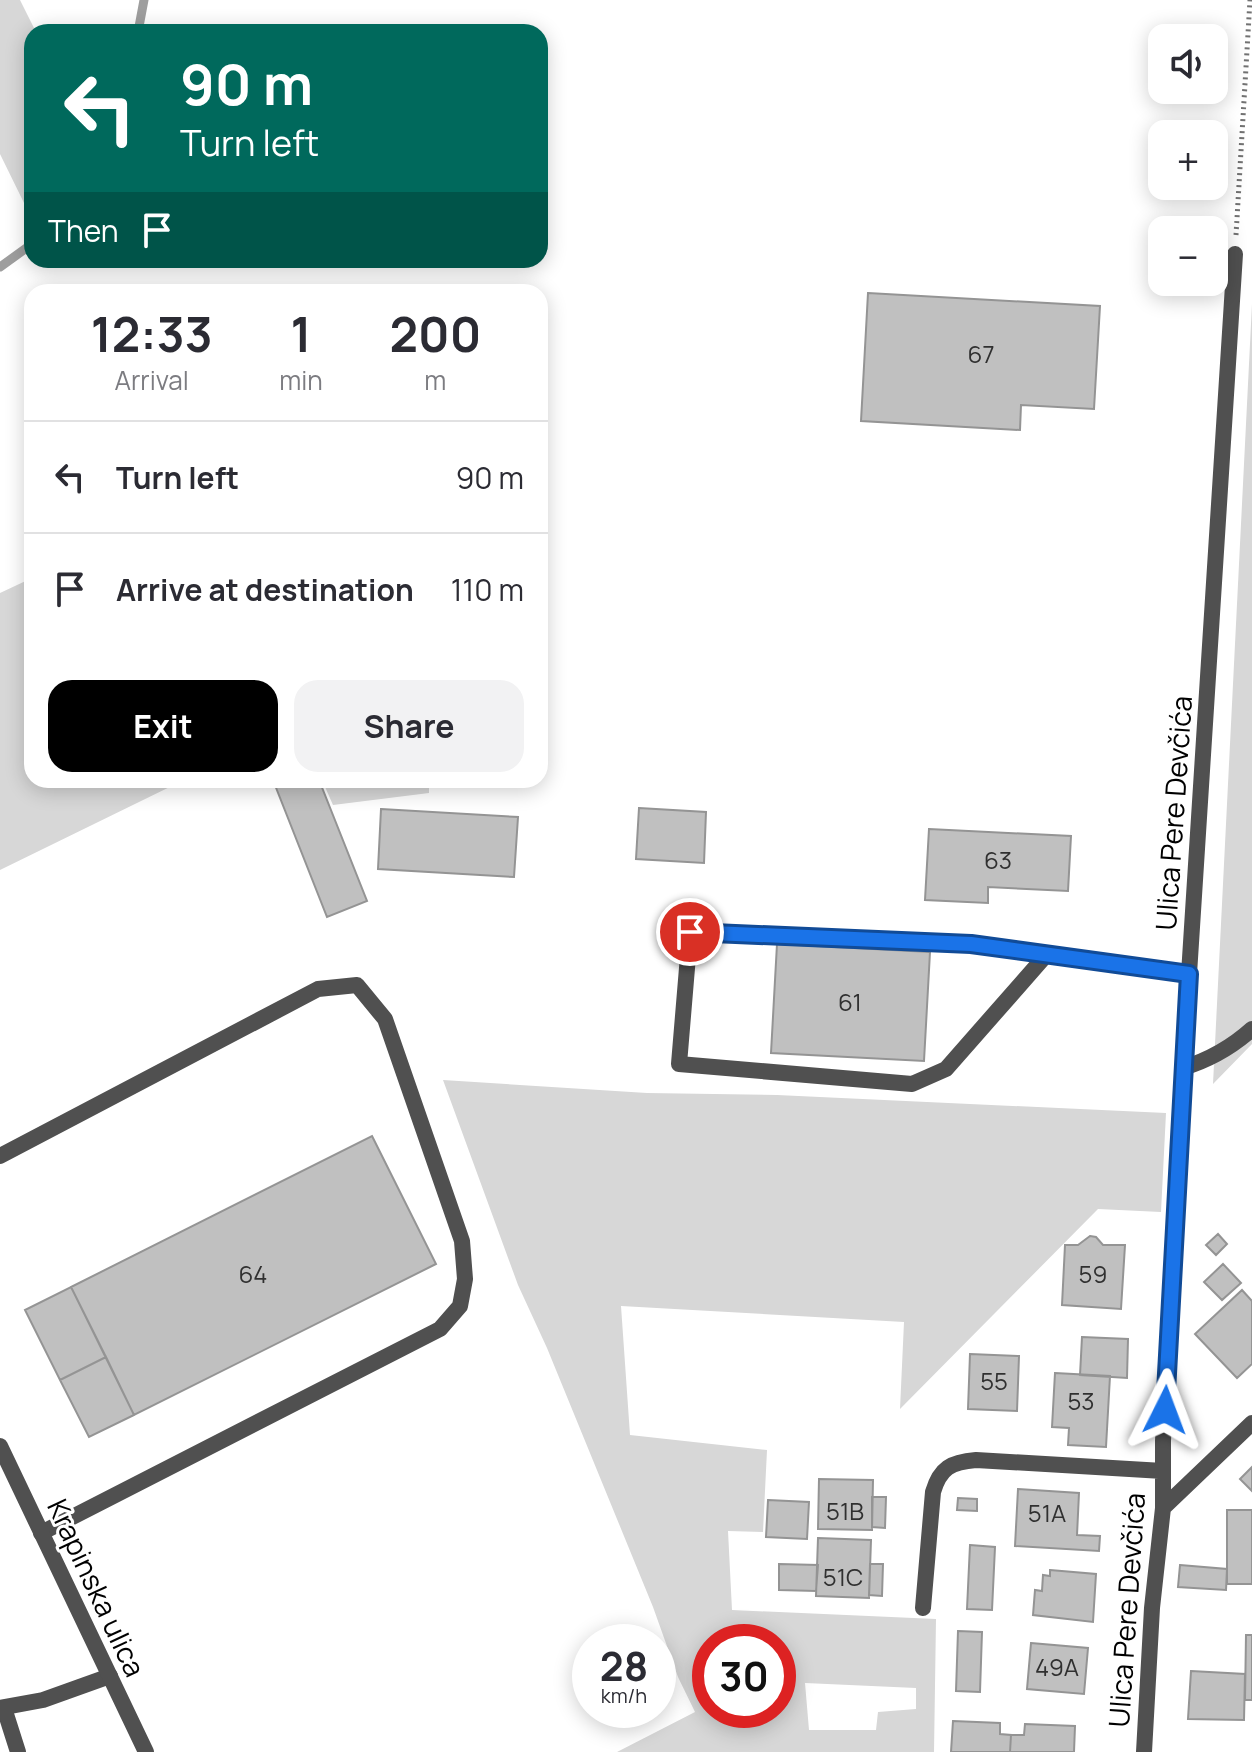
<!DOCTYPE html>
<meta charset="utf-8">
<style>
:root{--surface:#fff;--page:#f2f2f3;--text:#2b2b33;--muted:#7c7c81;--line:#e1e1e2;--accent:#000}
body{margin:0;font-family:Manrope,sans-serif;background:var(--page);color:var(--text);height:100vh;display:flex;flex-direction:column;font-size:30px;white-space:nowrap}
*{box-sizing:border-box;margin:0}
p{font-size:26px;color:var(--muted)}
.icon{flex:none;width:44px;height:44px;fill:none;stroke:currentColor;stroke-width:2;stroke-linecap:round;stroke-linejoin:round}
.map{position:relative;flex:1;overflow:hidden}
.side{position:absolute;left:24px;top:284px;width:524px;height:504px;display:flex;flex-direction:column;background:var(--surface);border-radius:24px;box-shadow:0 4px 20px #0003}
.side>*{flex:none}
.hud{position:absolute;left:24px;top:24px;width:524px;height:244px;border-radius:24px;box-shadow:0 4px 20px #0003;background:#00695c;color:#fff;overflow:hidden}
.fabs{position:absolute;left:1148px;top:24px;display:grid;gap:16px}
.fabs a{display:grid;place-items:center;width:80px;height:80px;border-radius:16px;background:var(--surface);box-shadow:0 4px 20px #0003;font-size:40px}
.speed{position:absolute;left:572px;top:1624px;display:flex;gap:16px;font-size:40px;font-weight:700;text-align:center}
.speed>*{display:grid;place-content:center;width:104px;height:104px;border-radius:50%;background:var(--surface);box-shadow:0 4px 20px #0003;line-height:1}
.speed small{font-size:20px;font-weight:400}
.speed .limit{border:12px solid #d22;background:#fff;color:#111}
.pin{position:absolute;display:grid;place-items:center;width:68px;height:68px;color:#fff;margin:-34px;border:4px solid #fff;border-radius:50%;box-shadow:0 2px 8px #0007}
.me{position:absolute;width:88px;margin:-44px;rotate:3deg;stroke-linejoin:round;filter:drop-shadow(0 0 6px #0008)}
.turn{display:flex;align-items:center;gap:28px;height:168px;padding:0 24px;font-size:36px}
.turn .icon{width:104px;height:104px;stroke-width:2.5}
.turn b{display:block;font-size:56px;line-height:68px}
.then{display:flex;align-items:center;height:76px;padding:0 24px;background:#0003;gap:16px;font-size:30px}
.eta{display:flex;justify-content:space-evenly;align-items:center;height:136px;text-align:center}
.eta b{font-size:48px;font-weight:700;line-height:56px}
.button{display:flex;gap:16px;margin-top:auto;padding:16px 24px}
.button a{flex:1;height:92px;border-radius:24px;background:var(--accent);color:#fff;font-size:32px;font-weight:700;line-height:92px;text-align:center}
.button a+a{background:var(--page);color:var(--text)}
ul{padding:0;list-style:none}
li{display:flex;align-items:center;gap:24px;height:112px;padding:0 24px;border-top:2px solid var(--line)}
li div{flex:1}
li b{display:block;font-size:30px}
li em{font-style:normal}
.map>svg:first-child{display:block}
.green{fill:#d7d7d7;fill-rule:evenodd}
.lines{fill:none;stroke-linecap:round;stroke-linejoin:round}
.stream{stroke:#9e9e9e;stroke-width:9}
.building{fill:#c0c0c0;stroke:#949494;stroke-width:2}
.path{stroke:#727272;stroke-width:5;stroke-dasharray:2 4;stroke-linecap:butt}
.lane{stroke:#505050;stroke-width:16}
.street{stroke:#505050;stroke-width:16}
.route-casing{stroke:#114b97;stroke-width:20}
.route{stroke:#1a73e8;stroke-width:14}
.labels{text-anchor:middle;stroke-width:6;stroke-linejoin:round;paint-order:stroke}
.number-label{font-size:24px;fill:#303030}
.street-label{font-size:28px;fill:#000;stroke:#fff}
</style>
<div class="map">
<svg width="1252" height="1752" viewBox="0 0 1252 1752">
<rect width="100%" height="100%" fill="#fff"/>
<!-- green -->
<path class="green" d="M0 0H20L36 32H32V199L25 205 0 154Z
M1252 304V1044L1213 1084Z
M32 578V780H184L0 870V593Z
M322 780H429V793L333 805Z
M443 1080 647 1093 777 1095 1166 1113 1161 1212 1098 1209 900 1409 904 1322 621 1306 630 1435 767 1450 763 1532 728 1531 732 1610 936 1619 934 1752H617L695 1712 678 1677 653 1607 547 1348 518 1285ZM710 1642H778V1710H710ZM805 1683 916 1688V1709L878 1712 876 1730H809Z"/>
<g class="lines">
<!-- stream -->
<path class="stream" d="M138 32 144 0
M0 267 32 244"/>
</g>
<!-- building -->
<path class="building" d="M868 293 1100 306 1094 409 1021 405 1020 430 861 421Z
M273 780H319L367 901 327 917Z
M639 808 706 812 704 863 636 859Z
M381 809 518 817 514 877 378 869Z
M929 829 1071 836 1068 891 988 887V903L925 900Z
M777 944 930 952 924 1061 771 1053Z
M372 1136 436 1264 134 1415 71 1287Z
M1218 1234 1227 1244 1216 1255 1206 1245Z
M1090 1236 1096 1237 1103 1245H1125L1121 1309 1062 1305 1065 1245H1078Z
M1223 1264 1241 1283 1222 1300 1204 1282Z
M71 1287 106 1357 60 1380 25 1310Z
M1242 1290 1252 1301V1364L1237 1378 1195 1334Z
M1082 1337 1128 1339 1127 1378 1080 1375Z
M970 1354 1019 1356 1017 1411 968 1409Z
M106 1357 134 1415 89 1437 60 1380Z
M1055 1373 1110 1376 1106 1447 1068 1445 1069 1428 1052 1427Z
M1252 1467V1491L1240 1479Z
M819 1479 873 1480 872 1530 818 1529Z
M1018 1489 1079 1493 1077 1535 1100 1536 1099 1551 1015 1546Z
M872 1497H886L885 1528 872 1527Z
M958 1498 977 1499V1511L957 1510Z
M768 1500 809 1502 807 1539 766 1537Z
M1227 1510H1252V1584H1227Z
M818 1538 871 1540 869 1598 816 1596Z
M970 1545 995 1547 992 1610 967 1609Z
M779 1564 818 1565 816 1591 779 1590Z
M870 1564H883L882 1596 869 1595Z
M1180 1565 1227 1569 1226 1590 1178 1587Z
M1050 1570 1096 1574 1093 1622 1033 1615 1035 1590 1042 1591 1043 1575 1050 1576Z
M958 1631 982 1632 980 1692 956 1691Z
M1246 1635H1252V1700H1245Z
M1031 1643 1088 1648 1084 1694 1027 1689Z
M1191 1671 1245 1674 1244 1720 1188 1719Z
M953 1721 1000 1723V1734L1011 1735 1010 1752H951Z
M1025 1724 1075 1726 1074 1752H1010L1011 1735H1024Z"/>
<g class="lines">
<!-- path -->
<path class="path" d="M1236 235 1250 0"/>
<!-- lane -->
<path class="lane" d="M1047 954 946 1069 912 1084 679 1064 690 932 971 944 1189 974
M0 1156 318 989 357 985 385 1019 462 1241 465 1279 460 1306 440 1329 41 1533
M0 1708 43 1700 110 1676
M4 1708 18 1752"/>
<!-- street -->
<path class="street" d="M1183 1068C1209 1060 1232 1047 1252 1029
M0 1446 146 1752
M1163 1508 1252 1423
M923 1608 933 1492C940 1468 951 1462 976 1460L1163 1471
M1144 1752 1152 1608 1163 1508V1441L1183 1068 1235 254"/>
</g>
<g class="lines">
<!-- route casing -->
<g class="route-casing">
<path id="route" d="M690 932 971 944 1189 974 1165 1410"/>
</g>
<!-- route -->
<use href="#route" class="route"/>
</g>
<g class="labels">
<!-- number labels -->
<g class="number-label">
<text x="981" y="363">67</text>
<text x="998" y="869">63</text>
<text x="850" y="1011">61</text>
<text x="253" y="1283">64</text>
<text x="1093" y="1283">59</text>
<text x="994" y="1390">55</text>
<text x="1081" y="1410">53</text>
<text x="845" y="1520">51B</text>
<text x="1047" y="1522">51A</text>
<text x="843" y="1586">51C</text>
<text x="1057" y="1676">49A</text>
</g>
<!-- street labels -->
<g class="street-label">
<text transform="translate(1174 813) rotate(-86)" y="10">Ulica Pere Devčića</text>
<text transform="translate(96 1588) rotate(65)" y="10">Krapinska ulica</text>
<text transform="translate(1127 1610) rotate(-86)" y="10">Ulica Pere Devčića</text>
</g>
</g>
</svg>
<div class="fabs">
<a><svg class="icon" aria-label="sound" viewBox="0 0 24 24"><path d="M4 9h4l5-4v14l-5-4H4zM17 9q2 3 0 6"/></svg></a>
<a>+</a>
<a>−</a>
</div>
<div class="speed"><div>28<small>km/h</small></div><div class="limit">30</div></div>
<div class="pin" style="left:690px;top:932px;background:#d93025"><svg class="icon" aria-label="arrive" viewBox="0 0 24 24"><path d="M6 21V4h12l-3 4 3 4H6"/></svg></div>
<svg class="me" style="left:1165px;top:1410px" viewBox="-20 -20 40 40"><path d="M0-17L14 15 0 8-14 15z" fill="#1a73e8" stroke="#fff" stroke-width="4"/></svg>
<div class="hud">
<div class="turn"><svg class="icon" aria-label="left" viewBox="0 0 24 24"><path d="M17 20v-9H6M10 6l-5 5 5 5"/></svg><div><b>90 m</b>Turn left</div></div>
<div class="then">Then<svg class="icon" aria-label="arrive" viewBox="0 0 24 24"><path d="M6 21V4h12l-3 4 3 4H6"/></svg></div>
</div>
<section class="side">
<div class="eta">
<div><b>12:33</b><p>Arrival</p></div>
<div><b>1</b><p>min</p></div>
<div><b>200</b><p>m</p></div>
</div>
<ul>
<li><svg class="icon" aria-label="left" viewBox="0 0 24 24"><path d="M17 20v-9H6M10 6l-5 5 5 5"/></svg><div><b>Turn left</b></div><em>90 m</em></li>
<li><svg class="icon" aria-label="arrive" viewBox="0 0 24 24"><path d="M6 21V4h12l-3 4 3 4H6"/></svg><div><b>Arrive at destination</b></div><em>110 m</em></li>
</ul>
<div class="button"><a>Exit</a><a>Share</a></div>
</section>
</div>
